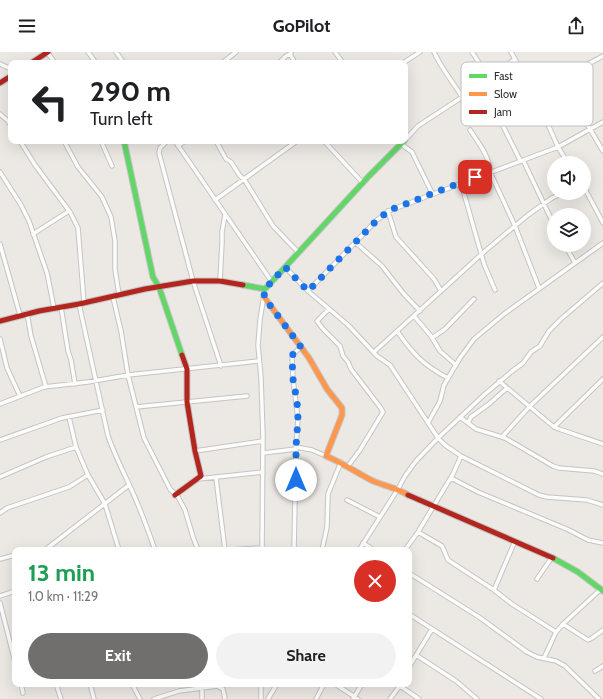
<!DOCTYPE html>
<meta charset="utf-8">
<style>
:root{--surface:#fff;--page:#f2f2f2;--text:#202124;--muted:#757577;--accent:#706f6e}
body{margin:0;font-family:Cabin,sans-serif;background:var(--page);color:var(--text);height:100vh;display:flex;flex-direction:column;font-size:15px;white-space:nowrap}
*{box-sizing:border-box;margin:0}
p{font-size:13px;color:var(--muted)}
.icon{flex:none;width:22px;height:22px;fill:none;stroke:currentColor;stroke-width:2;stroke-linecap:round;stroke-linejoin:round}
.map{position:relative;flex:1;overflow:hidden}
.drawer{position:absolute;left:12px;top:495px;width:400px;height:140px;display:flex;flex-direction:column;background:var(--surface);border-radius:8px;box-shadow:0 4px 16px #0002}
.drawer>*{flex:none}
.guide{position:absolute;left:8px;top:8px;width:400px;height:84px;border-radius:8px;box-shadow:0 4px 16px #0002;background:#fff;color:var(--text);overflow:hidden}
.tools{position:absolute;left:547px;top:104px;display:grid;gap:8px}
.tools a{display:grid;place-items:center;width:44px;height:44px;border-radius:50%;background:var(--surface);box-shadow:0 4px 16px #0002;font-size:20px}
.pin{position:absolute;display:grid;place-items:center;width:34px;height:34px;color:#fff;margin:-17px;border-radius:8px;box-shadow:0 2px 6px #0006}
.me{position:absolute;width:44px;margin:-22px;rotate:0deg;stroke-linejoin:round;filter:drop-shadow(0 0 3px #0008)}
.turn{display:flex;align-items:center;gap:14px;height:84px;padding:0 16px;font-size:18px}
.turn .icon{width:52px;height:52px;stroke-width:2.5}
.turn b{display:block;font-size:28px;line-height:34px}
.round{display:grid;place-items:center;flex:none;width:42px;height:42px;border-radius:21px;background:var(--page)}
.head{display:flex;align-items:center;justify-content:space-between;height:68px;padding:0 16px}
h1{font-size:24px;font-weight:700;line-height:30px;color:#1e9e55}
.primary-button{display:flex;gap:8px;margin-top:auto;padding:8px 16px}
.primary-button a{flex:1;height:46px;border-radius:24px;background:var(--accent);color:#fff;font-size:16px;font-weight:700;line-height:46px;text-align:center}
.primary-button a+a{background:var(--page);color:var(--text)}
header{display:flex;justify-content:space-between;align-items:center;height:52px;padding:0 16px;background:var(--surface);font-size:18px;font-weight:700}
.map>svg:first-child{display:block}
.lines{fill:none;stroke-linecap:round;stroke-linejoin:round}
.street-casing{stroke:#c5c4c5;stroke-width:5.5}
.fast-casing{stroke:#c5c4c5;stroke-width:7}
.slow-casing{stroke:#c5c4c5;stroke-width:7}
.jam-casing{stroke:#c5c4c5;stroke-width:7}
.street{stroke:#fcfcfb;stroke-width:3.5}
.fast{stroke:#63d668;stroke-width:5}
.slow{stroke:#ff974d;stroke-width:5}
.jam{stroke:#b3261e;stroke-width:5}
.route{stroke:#1a73e8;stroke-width:7;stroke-dasharray:0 12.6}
.key{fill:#fff;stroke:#c0c0c0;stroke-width:1}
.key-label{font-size:11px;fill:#2e2e2e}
</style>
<header><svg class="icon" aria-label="menu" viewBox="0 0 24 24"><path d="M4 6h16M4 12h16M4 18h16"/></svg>GoPilot<svg class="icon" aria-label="share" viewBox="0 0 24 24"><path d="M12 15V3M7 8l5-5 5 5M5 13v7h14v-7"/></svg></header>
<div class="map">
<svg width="603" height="647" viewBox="0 0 603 647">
<rect width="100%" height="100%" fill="#ece8e4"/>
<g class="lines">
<!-- street casing -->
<g class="street-casing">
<path id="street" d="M47 0 55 11
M88 0 96 11
M116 0 124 11
M335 0 343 11
M434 0C441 16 453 30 462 45
M472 0 489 26
M511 0 534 41 558 95 568 111
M291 1 290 2 295 11
M222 11 236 0
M279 11 286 4 290 2
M403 11 420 0
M0 12 11 17
M564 24 584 67 603 99
M482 32 520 108
M534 41 603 4
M0 62 8 69 11 74
M470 78C478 90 490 105 490 120L515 174 539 236
M405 88 418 74 482 32 515 7
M20 89 35 113 70 160 78 176 84 251
M64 89 78 115 102 145 111 165 115 189V217L119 243
M101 89 112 114
M167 89 160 96 159 101 193 229 221 314
M175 89 272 230
M216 89 226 107 231 110 240 124 244 127 273 174 299 201
M324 89 363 131
M401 92 412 100 432 141
M178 94 185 89
M523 108 554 173
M0 120 21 153 29 169 47 221 54 256
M461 131 484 212 495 238
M584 135 603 171
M215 148 297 89
M388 159 396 185 434 227 441 239
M33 182 69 159
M355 190 382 214 403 241 420 259
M0 192 20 263
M565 193 575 211
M285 215 308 239 348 273 377 304 390 313 438 386 445 393 461 404 539 443 547 445 587 448 603 453
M220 229 222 191V180L225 163
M308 239 377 168 391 158 558 95 603 70
M113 245 121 279 128 323 144 386 170 437 178 445 185 458 193 485 198 498
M79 252 108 384C115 404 124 421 133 441 141 459 148 478 155 498
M61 255 68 299 71 308 75 332
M329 257 317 269 323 277 340 294 343 304 348 310 351 317 380 355 383 360 360 398 348 414
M27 261 31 284 46 335
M414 264 431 284 440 299 456 313
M397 279C413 302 423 313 448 326
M432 286 445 277 474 247
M0 287 7 316 20 344
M374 300 485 199 528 163 552 146 563 141
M499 329 554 375 559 377 603 392
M0 352 44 335 88 330 128 323 259 309
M136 355 247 344
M69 365 76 395
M460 365 476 377 505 386 553 414 559 416 594 419 603 422
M428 371 440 349 444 333 460 306 474 287 504 262 603 191
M468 371 471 365 489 352 507 336
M554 375 603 327
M502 385 530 354 603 285
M0 388 62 366 103 358
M296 395 298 367 293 327 292 306 293 302 301 295
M195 399 263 389
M263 401 296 397
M0 425 46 405 76 395 88 423 105 452 119 498
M216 426 225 498
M451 426 478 440 569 478 588 488 603 491
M198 427 263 420
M347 448 380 465
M0 461 7 456 69 435 88 423
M418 480 442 494 448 508 494 538 512 552 556 580
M363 491 374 498
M45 498 129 433
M229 498 262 496
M262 498 263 384 261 326 258 293 260 268 265 237
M294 498 296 395 312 398 326 404
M322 498 327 475 328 442 341 410
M359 498 398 437 405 424 416 409 438 386 485 342 511 320 523 311 531 300 540 294 549 279 561 267 603 231
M405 498 418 480 453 422 461 404
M0 507 15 503
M409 521 479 565 527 600 537 605 556 609 565 614 599 647
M537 527 552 505
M494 538 515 489
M0 544 15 539
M0 551 15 610
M409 562 541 647
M563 572 588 588 592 586 603 578
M416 603 456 629 477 647
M544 606 556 580 563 572 601 537
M409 615 432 577
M595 619 603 614
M21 632 23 641
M56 632 61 647
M90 632 94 647
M132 632 140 647
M335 632 358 647
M400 634 419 647
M202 637V647
M154 647 179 639 217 634 223 637 225 647
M261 647V632
M268 647 277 632
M316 647 324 632
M353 647 362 632
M390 647 401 632"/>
</g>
<!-- fast casing -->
<g class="fast-casing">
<path id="fast" d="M124 89 153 225 159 235 182 303
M243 233 265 237 369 124 404 89
M553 506 578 520 603 539"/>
</g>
<!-- slow casing -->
<g class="slow-casing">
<path id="slow" d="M264 245 309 306 327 337 342 356V363L326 404C343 411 357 421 373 429 385 434 397 436 408 443"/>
</g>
<!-- jam casing -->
<g class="jam-casing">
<path id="jam" d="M31 11 48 0
M0 31 11 24
M0 269 39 259 79 252 145 237 193 229H220L243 233
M175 443 201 424 195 399 187 350V317L182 303
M408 443 553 506"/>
</g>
<!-- street -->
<use href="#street" class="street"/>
<!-- fast -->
<use href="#fast" class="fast"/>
<!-- slow -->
<use href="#slow" class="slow"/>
<!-- jam -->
<use href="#jam" class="jam"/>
</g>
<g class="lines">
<!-- route -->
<path class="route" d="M296 428V395L298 367 297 349 293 327 292 306 293 302 301 295 264 245 265 237 285 215 308 239 377 168 390 158 475 125"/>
</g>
<!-- legend -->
<rect x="461" y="10" width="132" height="64" rx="6" class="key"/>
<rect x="469" y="22" width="18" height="4" fill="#63d668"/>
<rect x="469" y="40" width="18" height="4" fill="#ff974d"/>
<rect x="469" y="58" width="18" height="4" fill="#b3261e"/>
<g class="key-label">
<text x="494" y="28">Fast</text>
<text x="494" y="46">Slow</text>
<text x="494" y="64">Jam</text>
</g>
</svg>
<div class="tools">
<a><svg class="icon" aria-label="sound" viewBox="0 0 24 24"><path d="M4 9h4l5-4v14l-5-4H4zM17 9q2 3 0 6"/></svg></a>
<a><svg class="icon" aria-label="layers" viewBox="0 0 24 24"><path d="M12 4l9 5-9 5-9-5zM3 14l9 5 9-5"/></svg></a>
</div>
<div class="pin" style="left:475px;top:125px;background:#d93025"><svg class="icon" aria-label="arrive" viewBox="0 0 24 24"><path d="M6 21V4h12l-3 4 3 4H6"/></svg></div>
<svg class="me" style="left:296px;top:428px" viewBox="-20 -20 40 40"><circle r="19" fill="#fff"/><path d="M0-13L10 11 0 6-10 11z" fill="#1a73e8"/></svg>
<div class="guide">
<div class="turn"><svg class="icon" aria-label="left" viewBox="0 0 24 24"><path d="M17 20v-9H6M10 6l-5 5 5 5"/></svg><div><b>290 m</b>Turn left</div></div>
</div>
<section class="drawer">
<div class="head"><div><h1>13 min</h1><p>1.0 km · 11:29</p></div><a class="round" style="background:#d93025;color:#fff"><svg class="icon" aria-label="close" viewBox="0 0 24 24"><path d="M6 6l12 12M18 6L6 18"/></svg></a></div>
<div class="primary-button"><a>Exit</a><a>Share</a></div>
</section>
</div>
